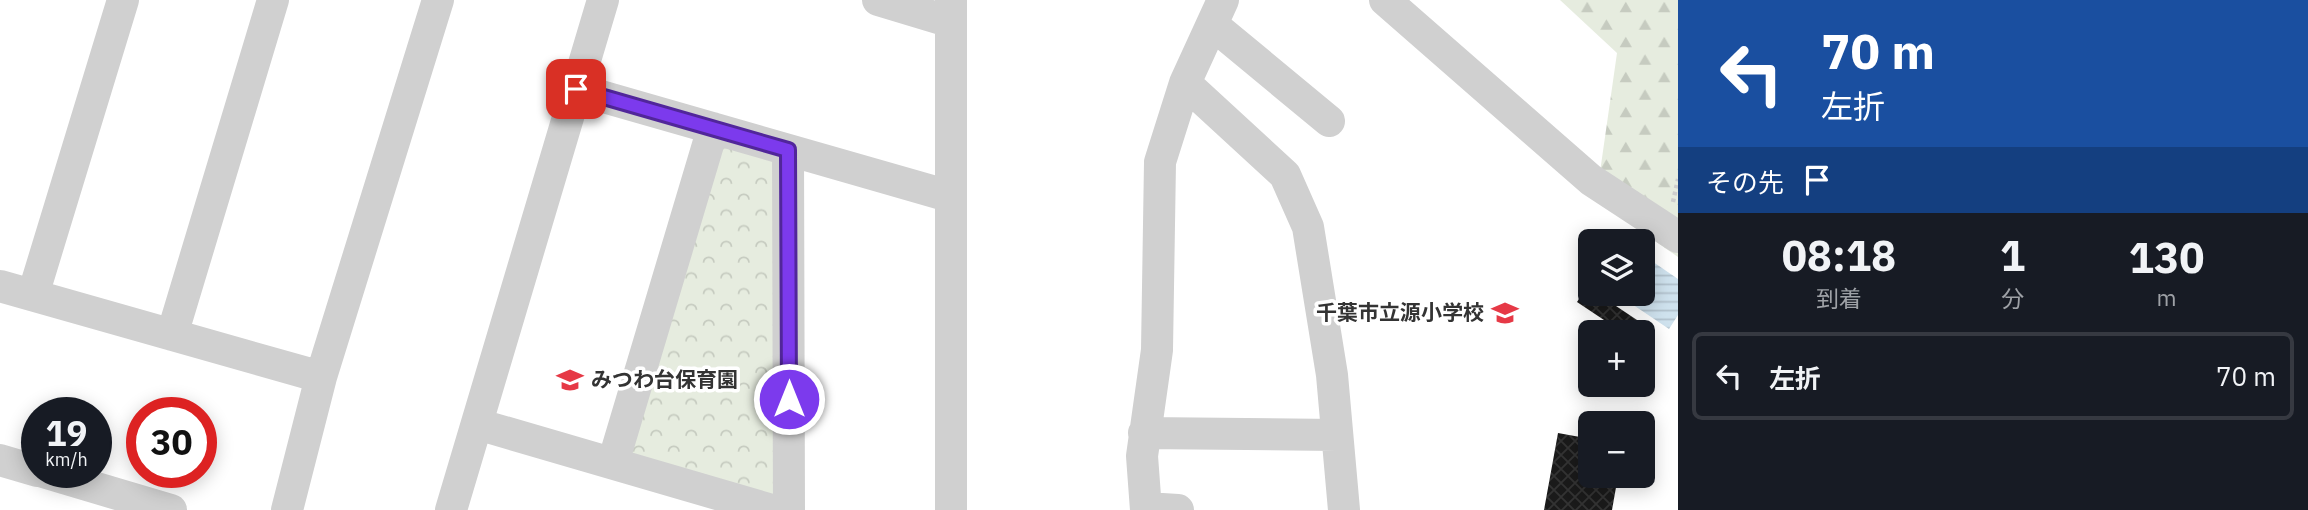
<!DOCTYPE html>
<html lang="ja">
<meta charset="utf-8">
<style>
:root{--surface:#171b24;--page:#242831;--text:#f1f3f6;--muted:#9ea1a6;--line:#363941}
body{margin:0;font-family:"IBM Plex Sans","Noto Sans JP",sans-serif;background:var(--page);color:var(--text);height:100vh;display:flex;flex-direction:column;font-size:26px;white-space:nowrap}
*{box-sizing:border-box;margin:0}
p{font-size:23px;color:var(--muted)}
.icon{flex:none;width:38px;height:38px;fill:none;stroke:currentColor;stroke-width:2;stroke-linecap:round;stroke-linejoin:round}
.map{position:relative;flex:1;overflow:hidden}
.drawer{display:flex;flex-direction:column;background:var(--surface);width:630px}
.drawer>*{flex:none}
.guide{background:#1a4fa0;color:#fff;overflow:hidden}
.fabs{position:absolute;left:1578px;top:229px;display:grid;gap:14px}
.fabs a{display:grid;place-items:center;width:77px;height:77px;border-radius:10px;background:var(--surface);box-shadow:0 4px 18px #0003;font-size:35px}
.speed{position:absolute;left:21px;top:397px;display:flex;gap:14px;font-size:35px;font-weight:700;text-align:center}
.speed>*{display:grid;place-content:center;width:91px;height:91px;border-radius:50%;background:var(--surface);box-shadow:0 4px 18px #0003;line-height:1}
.speed small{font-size:18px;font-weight:400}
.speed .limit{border:10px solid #d22;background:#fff;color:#111}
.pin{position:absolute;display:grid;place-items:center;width:60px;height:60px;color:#fff;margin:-30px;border-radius:14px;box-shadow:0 4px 10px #0006}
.me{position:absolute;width:77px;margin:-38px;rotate:0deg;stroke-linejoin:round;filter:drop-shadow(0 0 5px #0008)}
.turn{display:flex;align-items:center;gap:24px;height:147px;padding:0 28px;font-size:32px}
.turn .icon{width:91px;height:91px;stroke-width:2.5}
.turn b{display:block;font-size:49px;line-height:60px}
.then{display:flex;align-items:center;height:66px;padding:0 28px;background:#0003;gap:14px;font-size:26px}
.eta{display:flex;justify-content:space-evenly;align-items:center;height:119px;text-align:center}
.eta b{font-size:42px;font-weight:800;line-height:49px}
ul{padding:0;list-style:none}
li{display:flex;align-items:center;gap:21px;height:88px;margin:0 14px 10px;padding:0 14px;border:4px solid var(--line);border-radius:10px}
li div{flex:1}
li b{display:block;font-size:26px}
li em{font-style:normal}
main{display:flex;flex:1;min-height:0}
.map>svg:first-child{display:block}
.forest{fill:url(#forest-firs)}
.park{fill:url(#park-crowns)}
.water{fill:url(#water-rules)}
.building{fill:url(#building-cross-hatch)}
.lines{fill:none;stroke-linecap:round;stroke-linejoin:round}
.path{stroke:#cdcdcd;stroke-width:4.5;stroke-dasharray:3.5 3.5;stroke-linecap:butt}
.minor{stroke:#d0d0d0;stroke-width:32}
.route-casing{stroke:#51269a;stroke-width:18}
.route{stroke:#7c3aed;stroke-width:12}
.labels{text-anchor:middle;stroke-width:7;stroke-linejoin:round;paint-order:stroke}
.poi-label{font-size:21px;font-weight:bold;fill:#333;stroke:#fff;text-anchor:end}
</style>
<main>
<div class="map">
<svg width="1678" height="510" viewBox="0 0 1678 510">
<defs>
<pattern id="forest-firs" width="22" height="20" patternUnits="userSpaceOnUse" patternTransform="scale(1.75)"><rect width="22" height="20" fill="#e6ecdf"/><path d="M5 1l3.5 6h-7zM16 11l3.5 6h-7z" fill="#c6cbc0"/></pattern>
<pattern id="park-crowns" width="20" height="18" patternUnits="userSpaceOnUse" patternTransform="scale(1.75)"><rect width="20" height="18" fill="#e6ecdf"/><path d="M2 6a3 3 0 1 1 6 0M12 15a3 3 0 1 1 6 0" fill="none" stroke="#c6cbc0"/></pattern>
<pattern id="water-rules" width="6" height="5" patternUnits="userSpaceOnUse" patternTransform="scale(1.75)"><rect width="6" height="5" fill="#cfe2ee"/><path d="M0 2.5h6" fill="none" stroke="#b2c2cd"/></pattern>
<pattern id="building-cross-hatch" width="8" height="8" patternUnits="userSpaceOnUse" patternTransform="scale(1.75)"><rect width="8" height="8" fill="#1a1a1a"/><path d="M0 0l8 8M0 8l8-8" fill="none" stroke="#333"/></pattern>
</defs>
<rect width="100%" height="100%" fill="#fff"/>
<!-- forest -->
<path class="forest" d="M1560 0H1678V257L1596 200 1617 53Z"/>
<!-- park -->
<path class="park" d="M728 139 776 158 778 502 626 457 714 148Z"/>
<!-- water -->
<path class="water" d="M1643 255 1678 279V315L1669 329 1617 294H1643Z"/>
<!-- building -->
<path class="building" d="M1587 287 1591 289V294H1598L1652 330 1643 343V332H1622L1577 302Z
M1558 433 1591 439V476H1618L1612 510H1544Z"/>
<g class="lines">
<!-- path -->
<path class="path" d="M1673 202 1678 179"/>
<!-- minor -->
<path class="minor" d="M878 0 951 22
M951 0V510
M1385 0 1591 180 1678 237
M1213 25 1329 121
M1185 83 1285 175 1308 227 1332 375 1344 510
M576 89 949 196
M788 150 789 510
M0 286 321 377
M33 295 123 0
M172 335 273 0
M477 424 772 510
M1144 433 1337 435
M0 460 37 471
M613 463 713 128
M43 472 171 510
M1146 508 1178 510
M287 510 321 377 438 0
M451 510 603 0
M1146 510 1142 456 1157 350 1160 162 1185 83 1223 0"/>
</g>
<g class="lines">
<!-- route casing -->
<g class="route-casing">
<path id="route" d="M576 89 788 150 789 399"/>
</g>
<!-- route -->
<use href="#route" class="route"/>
</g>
<!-- icons -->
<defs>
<g id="school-bare" transform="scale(2.1)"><path d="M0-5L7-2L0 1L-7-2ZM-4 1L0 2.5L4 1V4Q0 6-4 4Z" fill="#e63946" stroke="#fff" stroke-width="2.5" paint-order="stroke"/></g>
</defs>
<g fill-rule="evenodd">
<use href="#school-bare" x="1505" y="313"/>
<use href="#school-bare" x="570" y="380"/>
</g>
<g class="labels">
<!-- poi labels -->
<g class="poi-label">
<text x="1484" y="320">千葉市立源小学校</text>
<text x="591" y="387" text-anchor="start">みつわ台保育園</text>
</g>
</g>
</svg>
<div class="fabs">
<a><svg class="icon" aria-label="layers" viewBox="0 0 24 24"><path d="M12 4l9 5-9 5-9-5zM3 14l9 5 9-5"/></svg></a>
<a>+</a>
<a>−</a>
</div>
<div class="speed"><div>19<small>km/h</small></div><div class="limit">30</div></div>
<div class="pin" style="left:576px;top:89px;background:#d93025"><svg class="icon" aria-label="arrive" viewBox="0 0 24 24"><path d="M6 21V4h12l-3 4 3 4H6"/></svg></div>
<svg class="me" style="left:789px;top:399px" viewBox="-20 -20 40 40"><circle r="17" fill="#7c3aed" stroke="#fff" stroke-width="3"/><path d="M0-11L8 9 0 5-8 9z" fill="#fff"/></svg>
</div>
<section class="drawer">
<div class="guide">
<div class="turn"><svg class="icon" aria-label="left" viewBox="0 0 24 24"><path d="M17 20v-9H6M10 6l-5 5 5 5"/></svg><div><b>70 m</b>左折</div></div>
<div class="then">その先<svg class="icon" aria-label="arrive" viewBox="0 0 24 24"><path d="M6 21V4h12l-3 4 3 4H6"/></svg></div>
</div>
<div class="eta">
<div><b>08:18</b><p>到着</p></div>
<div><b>1</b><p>分</p></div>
<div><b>130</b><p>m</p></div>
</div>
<ul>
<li><svg class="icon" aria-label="left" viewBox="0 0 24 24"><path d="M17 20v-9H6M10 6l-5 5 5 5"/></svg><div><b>左折</b></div><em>70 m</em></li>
</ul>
</section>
</main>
